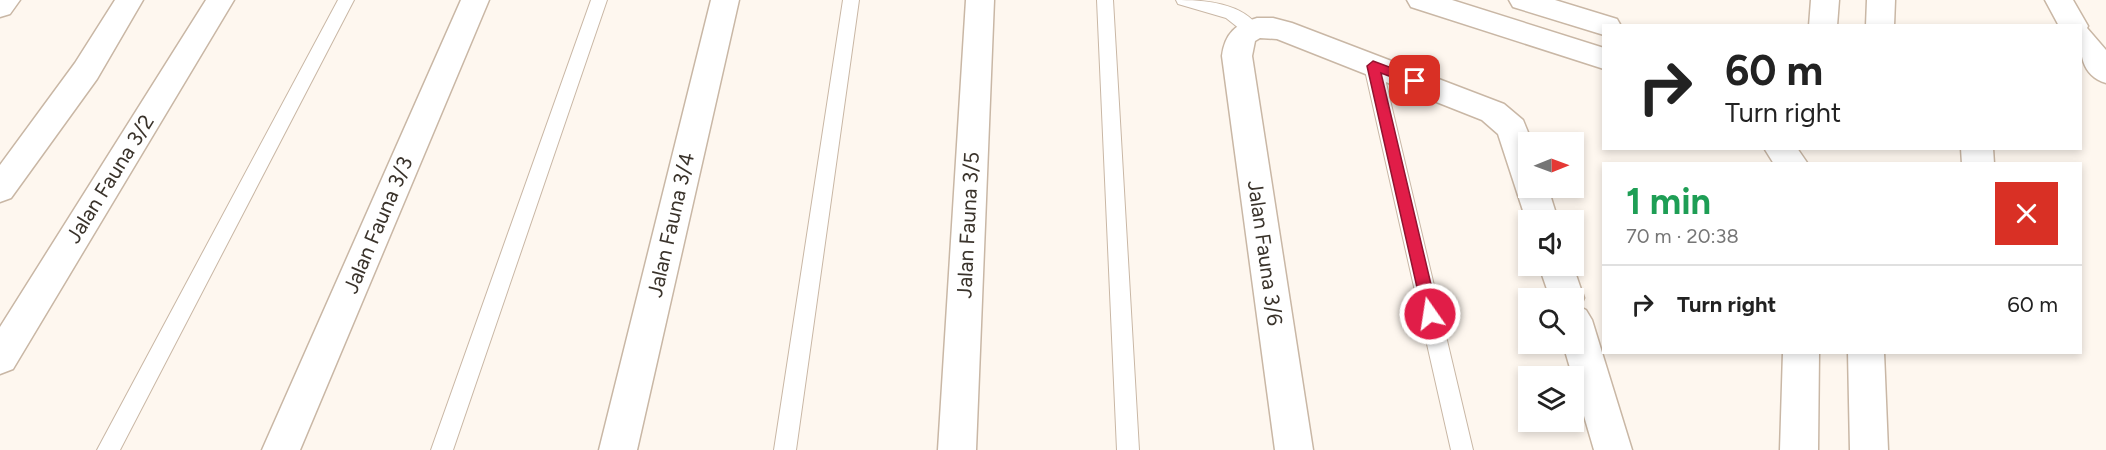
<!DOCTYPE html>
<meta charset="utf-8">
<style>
:root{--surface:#fff;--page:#f6f6f6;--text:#222;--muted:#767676;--line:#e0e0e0}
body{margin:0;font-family:Figtree,sans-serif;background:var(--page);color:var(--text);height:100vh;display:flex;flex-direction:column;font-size:22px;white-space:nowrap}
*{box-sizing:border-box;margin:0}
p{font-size:20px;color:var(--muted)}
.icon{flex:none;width:33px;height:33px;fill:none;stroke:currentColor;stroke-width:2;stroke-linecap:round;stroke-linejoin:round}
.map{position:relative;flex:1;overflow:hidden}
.side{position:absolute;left:1602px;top:162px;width:480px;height:192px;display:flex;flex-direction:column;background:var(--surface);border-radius:0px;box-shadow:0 3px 9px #0003}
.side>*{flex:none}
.top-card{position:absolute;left:1602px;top:24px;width:480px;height:126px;border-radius:0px;box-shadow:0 3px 9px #0003;background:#fff;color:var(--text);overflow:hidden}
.needle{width:39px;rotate:89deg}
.controls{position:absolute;left:1518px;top:132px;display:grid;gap:12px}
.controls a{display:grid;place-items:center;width:66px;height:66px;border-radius:0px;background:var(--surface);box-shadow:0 3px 9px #0003;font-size:30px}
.pin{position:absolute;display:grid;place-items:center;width:51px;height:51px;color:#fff;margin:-26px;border-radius:12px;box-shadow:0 3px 9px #0006}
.me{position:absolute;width:66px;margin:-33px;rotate:347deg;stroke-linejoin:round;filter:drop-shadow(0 0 4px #0008)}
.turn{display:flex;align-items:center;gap:21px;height:126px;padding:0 24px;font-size:27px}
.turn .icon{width:78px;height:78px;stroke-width:2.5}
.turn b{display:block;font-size:42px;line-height:51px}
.round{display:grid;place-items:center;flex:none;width:63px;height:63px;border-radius:0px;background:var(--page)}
.head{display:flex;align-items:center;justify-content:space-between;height:102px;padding:0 24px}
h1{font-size:36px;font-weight:700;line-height:45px;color:#1e9e55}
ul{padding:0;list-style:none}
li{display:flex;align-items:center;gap:18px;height:78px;padding:0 24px;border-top:2px solid var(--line)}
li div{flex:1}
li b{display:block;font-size:22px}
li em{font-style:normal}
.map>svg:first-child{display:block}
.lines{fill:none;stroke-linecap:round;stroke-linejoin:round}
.lane-casing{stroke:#c9b7a5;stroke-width:2}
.street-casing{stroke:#c9b7a5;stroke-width:3}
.secondary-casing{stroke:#c9b7a5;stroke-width:3}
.lane{fill:#fff;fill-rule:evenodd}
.street{fill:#fff;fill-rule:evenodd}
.secondary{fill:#fff;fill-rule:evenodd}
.route{fill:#e11d48;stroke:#92132f;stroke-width:1.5}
.labels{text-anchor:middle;stroke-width:4.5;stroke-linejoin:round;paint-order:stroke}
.street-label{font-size:21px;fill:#3a332b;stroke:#fff}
</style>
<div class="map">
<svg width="2106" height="450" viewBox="0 0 2106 450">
<rect width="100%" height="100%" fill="#fef7ef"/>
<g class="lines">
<!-- lane casing -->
<g class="lane-casing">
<path id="lane" d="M338 0H354L120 450H97Z
M591 0H607L453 450H431Z
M843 0H859L796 450H774Z
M1097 0H1113L1139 450H1117Z
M1176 0C1203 0 1243 2 1260 29L1257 33H1245L1226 18 1178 4Z
M1373 60 1379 62 1382 66 1473 450H1451L1364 66 1367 62Z"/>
</g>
<!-- street casing -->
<g class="street-casing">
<path id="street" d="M0 0H20L10 14 0 17Z
M115 0H143L97 79 11 198 0 202V165L75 63Z
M206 0H234L13 369 0 374V327Z
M461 0H489L300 450H262Z
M711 0H739L637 450H599Z
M966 0H994L976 450H938Z
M2045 0H2073L2088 26 2087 28 2106 50V83C2079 75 2080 49 2080 26H2059Z
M1257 18H1273L1292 23 1504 104 1523 120 1532 142H1528V188H1548L1558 220H1528V226L1498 134 1482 120 1277 39 1260 38 1255 41 1252 56 1313 450H1275L1222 56C1225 33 1236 24 1257 18Z
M1539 266H1573L1584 298 1580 307 1586 310 1592 320 1632 450H1594L1563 344H1574V298H1550Z"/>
</g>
<!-- secondary casing -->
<g class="secondary-casing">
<path id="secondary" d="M1407 0H1452L1604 48V69L1411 7Z
M1509 0H1555L1617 19 1621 26H1604V35L1513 7Z
M1811 0H1839L1837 26H1809Z
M1867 0H1895L1894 26H1866Z
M1764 148H1797L1808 164H1774Z
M1961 148H1993L1994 164H1962Z
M1783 352H1819L1818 450H1780Z
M1848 352H1884L1888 450H1850Z"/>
</g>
<!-- lane -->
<use href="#lane" class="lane"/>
<!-- street -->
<use href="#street" class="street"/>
<!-- secondary -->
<use href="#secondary" class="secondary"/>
</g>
<!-- route -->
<path class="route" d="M1373 61 1419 78 1421 81 1415 86 1381 73 1438 314 1436 319H1425L1423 314 1367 66Z"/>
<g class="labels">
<!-- street labels -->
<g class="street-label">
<text transform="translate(110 179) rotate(-58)" y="7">Jalan Fauna 3/2</text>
<text transform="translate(378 225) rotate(-67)" y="7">Jalan Fauna 3/3</text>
<text transform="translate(671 225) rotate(-77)" y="7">Jalan Fauna 3/4</text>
<text transform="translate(968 225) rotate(-87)" y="7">Jalan Fauna 3/5</text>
<text transform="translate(1265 253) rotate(82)" y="7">Jalan Fauna 3/6</text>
</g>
</g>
</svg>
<div class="controls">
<a><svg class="needle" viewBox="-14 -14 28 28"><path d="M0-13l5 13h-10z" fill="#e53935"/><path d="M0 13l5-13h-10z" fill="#767676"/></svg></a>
<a><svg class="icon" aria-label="sound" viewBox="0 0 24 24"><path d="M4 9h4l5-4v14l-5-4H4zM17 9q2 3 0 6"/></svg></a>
<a><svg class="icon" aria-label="search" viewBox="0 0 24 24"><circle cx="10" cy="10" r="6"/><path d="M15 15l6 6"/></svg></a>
<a><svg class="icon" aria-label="layers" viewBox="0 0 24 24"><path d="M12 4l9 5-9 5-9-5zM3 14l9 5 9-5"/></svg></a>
</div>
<div class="pin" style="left:1415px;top:81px;background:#d93025"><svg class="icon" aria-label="arrive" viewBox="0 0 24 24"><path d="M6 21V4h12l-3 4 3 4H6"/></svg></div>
<svg class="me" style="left:1430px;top:314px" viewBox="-20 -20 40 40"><circle r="17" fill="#e11d48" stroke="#fff" stroke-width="3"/><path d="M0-11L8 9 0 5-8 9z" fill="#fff"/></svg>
<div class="top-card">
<div class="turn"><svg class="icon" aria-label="right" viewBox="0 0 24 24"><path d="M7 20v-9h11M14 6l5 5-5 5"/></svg><div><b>60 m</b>Turn right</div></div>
</div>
<section class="side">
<div class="head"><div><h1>1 min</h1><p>70 m · 20:38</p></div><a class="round" style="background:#d93025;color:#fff"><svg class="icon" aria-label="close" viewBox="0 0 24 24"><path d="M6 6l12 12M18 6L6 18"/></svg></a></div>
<ul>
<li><svg class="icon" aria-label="right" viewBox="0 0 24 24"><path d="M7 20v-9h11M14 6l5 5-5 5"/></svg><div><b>Turn right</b></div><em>60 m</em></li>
</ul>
</section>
</div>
